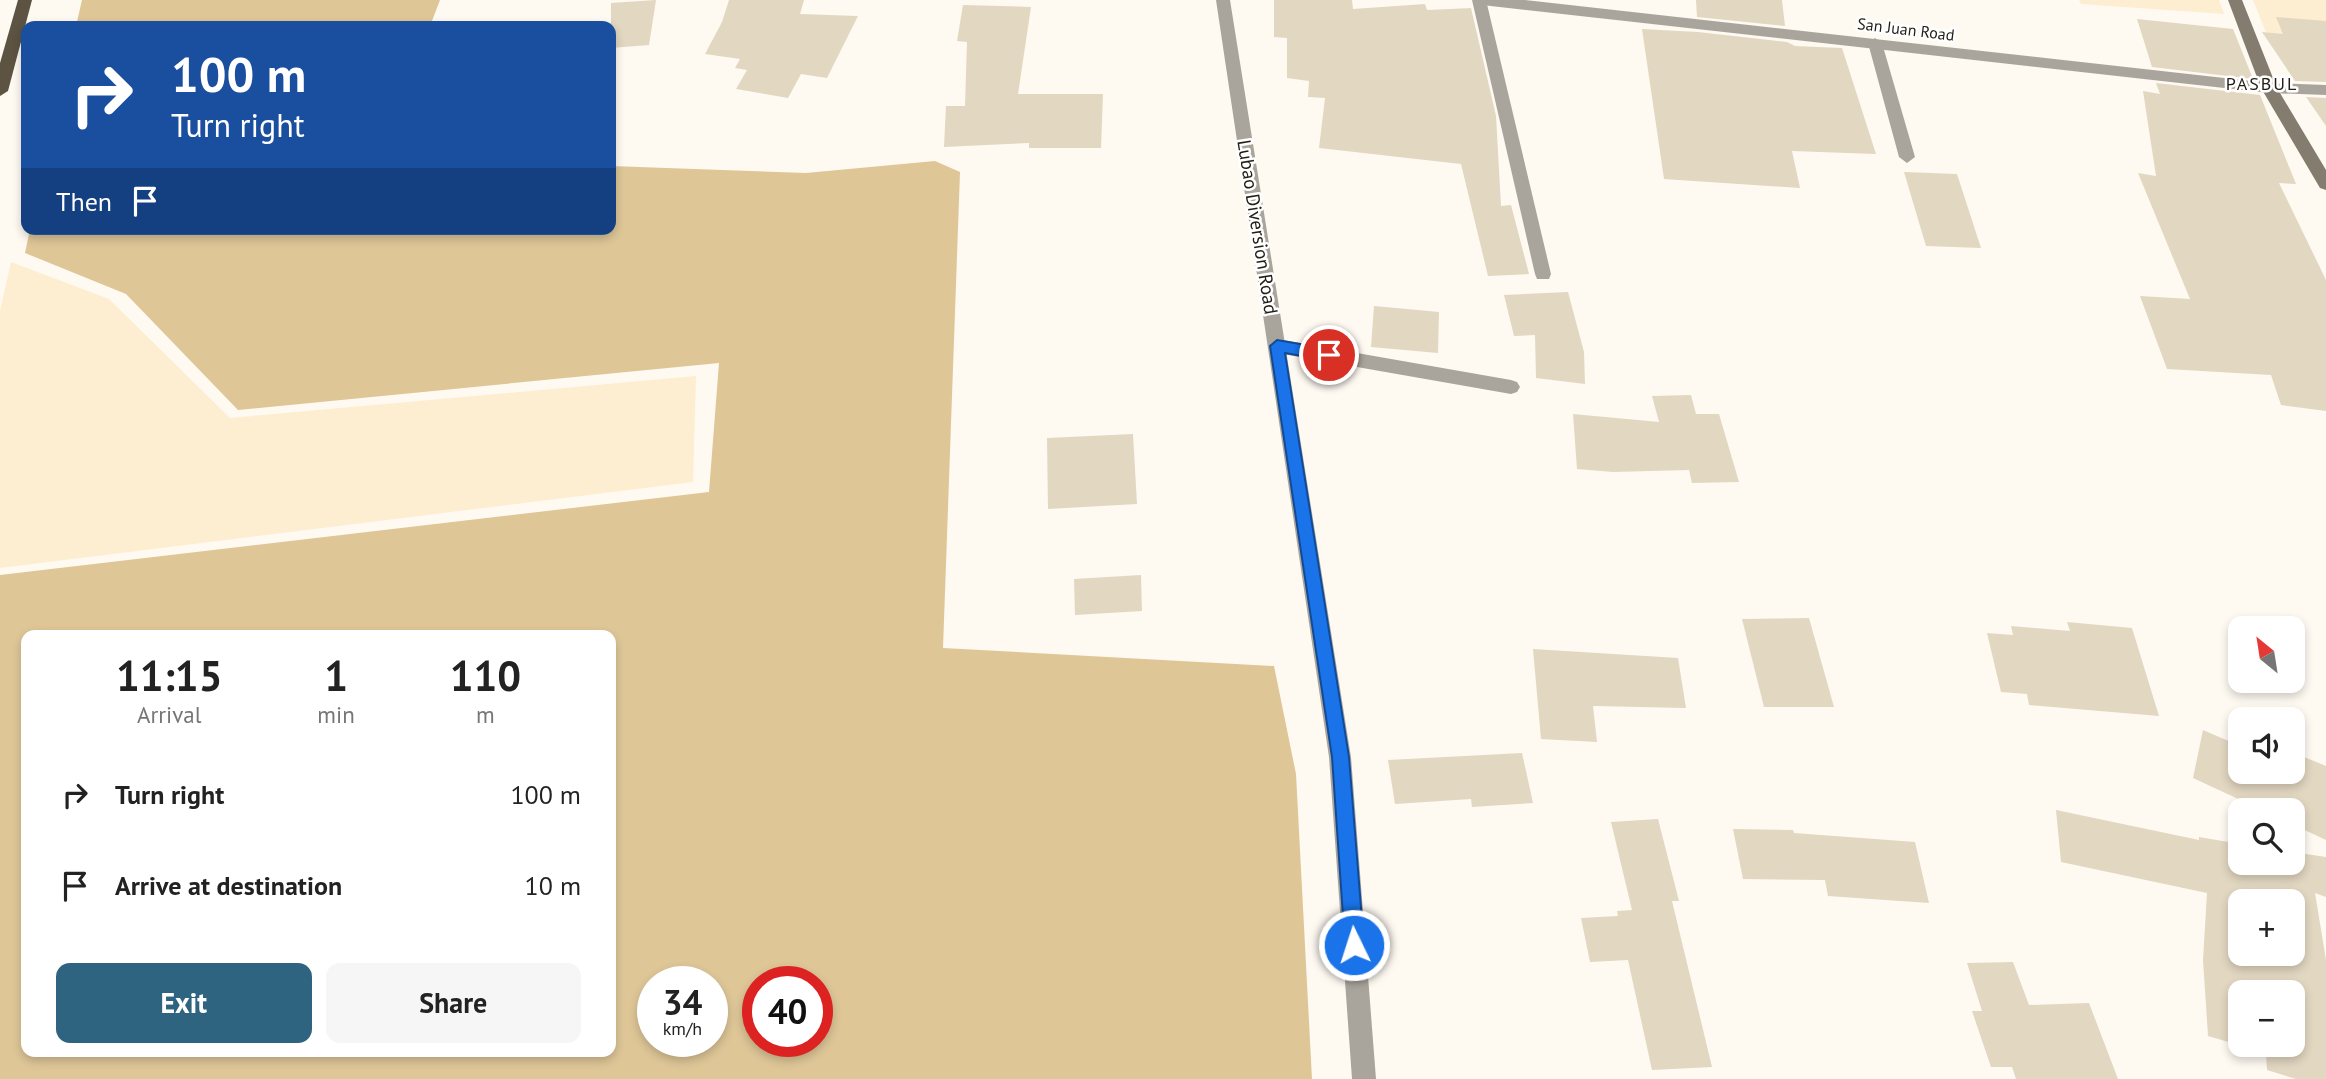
<!DOCTYPE html>
<meta charset="utf-8">
<style>
:root{--surface:#fff;--page:#f6f6f6;--text:#222;--muted:#767676;--accent:#2e647f}
body{margin:0;font-family:"PT Sans",sans-serif;background:var(--page);color:var(--text);height:100vh;display:flex;flex-direction:column;font-size:26px;white-space:nowrap}
*{box-sizing:border-box;margin:0}
p{font-size:23px;color:var(--muted)}
.icon{flex:none;width:38px;height:38px;fill:none;stroke:currentColor;stroke-width:2;stroke-linecap:round;stroke-linejoin:round}
.map{position:relative;flex:1;overflow:hidden}
.side{position:absolute;left:21px;top:630px;width:595px;height:427px;display:flex;flex-direction:column;background:var(--surface);border-radius:14px;box-shadow:0 4px 10px #0003}
.side>*{flex:none}
.banner{position:absolute;left:21px;top:21px;width:595px;height:214px;border-radius:14px;box-shadow:0 4px 10px #0003;background:#1a4fa0;color:#fff;overflow:hidden}
.needle{width:46px;rotate:330deg}
.fabs{position:absolute;left:2228px;top:616px;display:grid;gap:14px}
.fabs a{display:grid;place-items:center;width:77px;height:77px;border-radius:14px;background:var(--surface);box-shadow:0 4px 10px #0003;font-size:35px}
.speed{position:absolute;left:637px;top:966px;display:flex;gap:14px;font-size:35px;font-weight:700;text-align:center}
.speed>*{display:grid;place-content:center;width:91px;height:91px;border-radius:50%;background:var(--surface);box-shadow:0 4px 10px #0003;line-height:1}
.speed small{font-size:18px;font-weight:400}
.speed .limit{border:10px solid #d22;background:#fff;color:#111}
.pin{position:absolute;display:grid;place-items:center;width:60px;height:60px;color:#fff;margin:-30px;border:4px solid #fff;border-radius:50%;box-shadow:0 2px 7px #0007}
.me{position:absolute;width:77px;margin:-38px;rotate:356deg;stroke-linejoin:round;filter:drop-shadow(0 0 5px #0008)}
.turn{display:flex;align-items:center;gap:24px;height:147px;padding:0 35px;font-size:32px}
.turn .icon{width:91px;height:91px;stroke-width:2.5}
.turn b{display:block;font-size:49px;line-height:60px}
.then{display:flex;align-items:center;height:66px;padding:0 35px;background:#0003;gap:14px;font-size:26px}
.eta{display:flex;justify-content:space-evenly;align-items:center;height:119px;text-align:center}
.eta b{font-size:42px;font-weight:700;line-height:49px}
.primary-button{display:flex;gap:14px;margin-top:auto;padding:14px 35px}
.primary-button a{flex:1;height:80px;border-radius:14px;background:var(--accent);color:#fff;font-size:28px;font-weight:700;line-height:80px;text-align:center}
.primary-button a+a{background:var(--page);color:var(--text)}
ul{padding:0;list-style:none}
li{display:flex;align-items:center;gap:21px;height:91px;padding:0 35px}
li div{flex:1}
li b{display:block;font-size:26px}
li em{font-style:normal}
.map>svg:first-child{display:block}
.built{fill:#fdeed1}
.green{fill:#dec697;fill-rule:evenodd}
.building{fill:#e2d7c1;fill-rule:evenodd}
.lines{fill:none;stroke-linecap:round;stroke-linejoin:round}
.service{fill:#aaa59c;fill-rule:evenodd}
.minor{fill:#aaa59c;fill-rule:evenodd}
.tertiary{fill:#aaa59c;fill-rule:evenodd}
.secondary{fill:#837c6f;fill-rule:evenodd}
.trunk{fill:#5c5342;fill-rule:evenodd}
.route{fill:#1a73e8;stroke:#114b97;stroke-width:2}
.labels{text-anchor:middle;stroke-width:5;stroke-linejoin:round;paint-order:stroke}
.far-street-label{font-size:16px;fill:#221e16;stroke:#fff}
.far-neighbourhood-label{font-size:18px;letter-spacing:2px;fill:#221e16;stroke:#fff}
.street-label{font-size:19px;fill:#221e16;stroke:#fff}
</style>
<div class="map">
<svg width="2326" height="1079" viewBox="0 0 2326 1079">
<rect width="100%" height="100%" fill="#fef9f1"/>
<!-- built -->
<path class="built" d="M2079 0H2219L2224 14 2081 4Z
M2253 0H2326V64L2269 40Z
M11 262 109 299 230 418 696 376 693 482 0 568V311Z"/>
<!-- green -->
<path class="green" d="M82 0H440L430 26H76Z
M935 161 960 172 943 648 1274 666 1296 774 1312 1079H0V575L709 492 719 363 238 410 126 294 25 253 30 229H611V166L806 173ZM26 635H611V1052H26ZM653 982H712V1041H653ZM758 982H817V1041H758Z"/>
<!-- building -->
<path class="building" d="M656 0 649 45 611 48V3Z
M729 0H804L800 14 858 16 827 78 801 74 788 98 736 89 747 70 735 68 740 59 705 54 722 22Z
M1274 0H1352L1353 9 1425 4 1427 10 1471 8 1496 116 1501 206 1511 205 1529 274 1488 276 1461 164 1319 148 1325 98 1308 97 1309 81 1287 78V38L1274 37Z
M1696 0H1782L1785 26 1697 17Z
M963 5 1031 7 1018 94H1103L1101 148H1029V143L944 147 946 106H965L967 42 957 41Z
M2276 17 2326 21V82L2295 81 2262 32 2283 34Z
M2137 19 2233 29 2253 79 2152 67Z
M1642 29 1698 32 1787 42 1795 46 1842 48 1876 154 1792 151 1800 188 1664 179Z
M2156 83 2260 95 2296 184 2279 183 2326 280V411L2281 405 2271 375 2167 369 2140 296 2190 299 2138 173 2156 176 2143 91 2160 94Z
M2306 97 2326 98V126Z
M1904 172 1957 174 1981 248 1926 246Z
M1568 292 1584 352 1585 384 1536 378 1535 335 1514 336 1504 295Z
M1374 306 1439 312 1438 353 1371 347Z
M1691 395 1696 414H1719L1739 482 1692 483 1689 470 1613 472 1577 469 1573 414 1659 422 1652 396Z
M1133 434 1137 504 1048 509 1047 438Z
M1141 575 1142 611 1075 615 1074 579Z
M1809 618 1834 707H1764L1742 619Z
M2067 622 2132 628 2159 716 2029 705 2027 694 2001 692 1987 633 2013 635 2011 626 2070 631Z
M1533 649 1678 658 1686 708 1593 706 1597 742 1541 739Z
M2203 730 2240 746V772H2292V752L2326 766V840L2292 824V810H2262L2193 778Z
M1522 753 1533 803 1472 807 1471 799 1395 804 1388 760Z
M2056 810 2199 840V837L2240 844V863H2292V852L2326 857V897L2315 893 2326 960V1079H2296L2267 1070 2266 1053 2208 1036 2203 960 2207 893 2061 862ZM2240 901H2292V954H2240ZM2240 992H2292V1045H2240Z
M1658 819 1679 901H1672L1712 1067 1652 1070 1628 960 1590 962 1581 918 1618 916 1617 911 1632 910 1611 822Z
M1733 829 1793 830 1794 833 1915 842 1929 903 1828 896 1825 880 1743 879Z
M2013 962 2029 1005 2089 1003 2118 1079H2016L2012 1067H1991L1972 1011H1982L1967 963Z"/>
<g class="lines">
<!-- service -->
<path class="service" d="M1875 38 1882 43 1915 157 1907 163 1899 157 1868 43Z
M1277 339 1511 380 1517 382 1520 387 1517 392 1511 394 1277 353 1271 351 1268 346 1271 341Z"/>
<!-- minor -->
<path class="minor" d="M1472 0H1486L1551 274 1549 279H1537L1535 274Z"/>
<!-- tertiary -->
<path class="tertiary" d="M1216 0H1230L1351 757 1376 1079H1352L1329 757Z
M1475 0H1525L2269 83 2326 85V95L2269 93 1482 5Z"/>
<!-- secondary -->
<path class="secondary" d="M2228 0H2242L2277 88 2326 170V190L2320 188 2261 88Z"/>
<!-- trunk -->
<path class="trunk" d="M18 0H32L8 91 0 96V63Z"/>
</g>
<!-- route -->
<path class="route" d="M1277 340 1329 349 1336 355 1329 361 1285 353 1349 757 1364 945 1361 951 1354 954 1347 951 1345 945 1332 757 1270 346Z"/>
<g class="labels">
<!-- far-street labels -->
<g class="far-street-label">
<text transform="translate(1906 29) rotate(7)" y="6">San Juan Road</text>
</g>
<!-- far-neighbourhood labels -->
<g class="far-neighbourhood-label">
<text x="2262" y="90">PASBUL</text>
</g>
<!-- street labels -->
<g class="street-label">
<text transform="translate(1258 227) rotate(81)" y="7">Lubao Diversion Road</text>
</g>
</g>
</svg>
<div class="fabs">
<a><svg class="needle" viewBox="-14 -14 28 28"><path d="M0-13l5 13h-10z" fill="#e53935"/><path d="M0 13l5-13h-10z" fill="#767676"/></svg></a>
<a><svg class="icon" aria-label="sound" viewBox="0 0 24 24"><path d="M4 9h4l5-4v14l-5-4H4zM17 9q2 3 0 6"/></svg></a>
<a><svg class="icon" aria-label="search" viewBox="0 0 24 24"><circle cx="10" cy="10" r="6"/><path d="M15 15l6 6"/></svg></a>
<a>+</a>
<a>−</a>
</div>
<div class="speed"><div>34<small>km/h</small></div><div class="limit">40</div></div>
<div class="pin" style="left:1329px;top:355px;background:#d93025"><svg class="icon" aria-label="arrive" viewBox="0 0 24 24"><path d="M6 21V4h12l-3 4 3 4H6"/></svg></div>
<svg class="me" style="left:1354px;top:945px" viewBox="-20 -20 40 40"><circle r="17" fill="#1a73e8" stroke="#fff" stroke-width="3"/><path d="M0-11L8 9 0 5-8 9z" fill="#fff"/></svg>
<div class="banner">
<div class="turn"><svg class="icon" aria-label="right" viewBox="0 0 24 24"><path d="M7 20v-9h11M14 6l5 5-5 5"/></svg><div><b>100 m</b>Turn right</div></div>
<div class="then">Then<svg class="icon" aria-label="arrive" viewBox="0 0 24 24"><path d="M6 21V4h12l-3 4 3 4H6"/></svg></div>
</div>
<section class="side">
<div class="eta">
<div><b>11:15</b><p>Arrival</p></div>
<div><b>1</b><p>min</p></div>
<div><b>110</b><p>m</p></div>
</div>
<ul>
<li><svg class="icon" aria-label="right" viewBox="0 0 24 24"><path d="M7 20v-9h11M14 6l5 5-5 5"/></svg><div><b>Turn right</b></div><em>100 m</em></li>
<li><svg class="icon" aria-label="arrive" viewBox="0 0 24 24"><path d="M6 21V4h12l-3 4 3 4H6"/></svg><div><b>Arrive at destination</b></div><em>10 m</em></li>
</ul>
<div class="primary-button"><a>Exit</a><a>Share</a></div>
</section>
</div>
